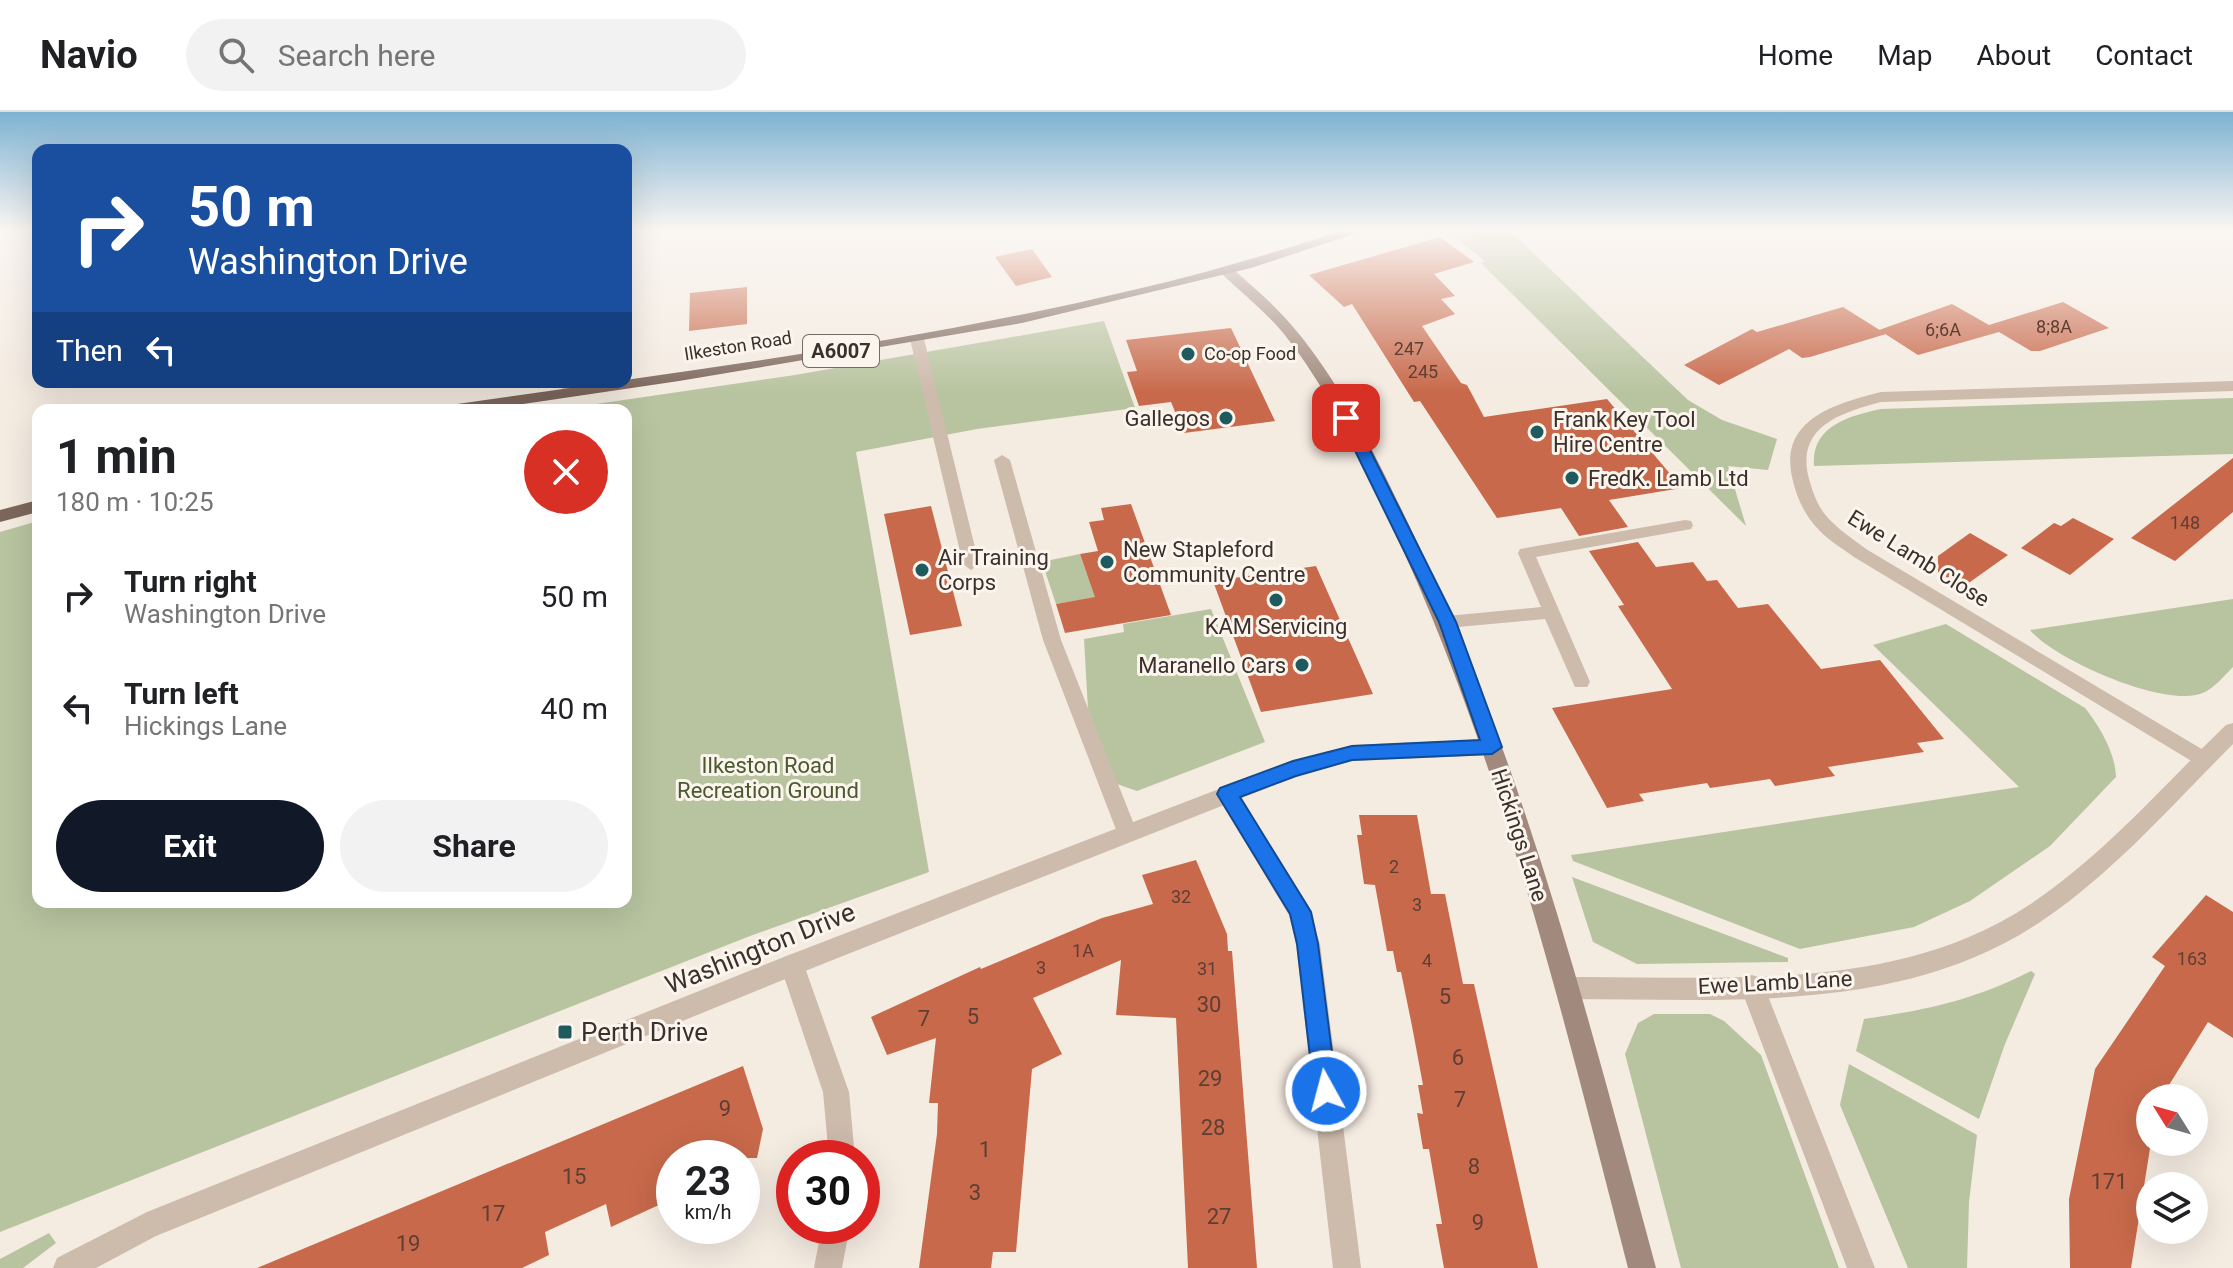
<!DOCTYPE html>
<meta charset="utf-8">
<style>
:root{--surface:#fff;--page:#f2f2f2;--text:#202124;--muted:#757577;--line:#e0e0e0;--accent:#111827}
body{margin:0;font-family:Roboto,sans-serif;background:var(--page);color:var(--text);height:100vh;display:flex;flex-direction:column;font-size:30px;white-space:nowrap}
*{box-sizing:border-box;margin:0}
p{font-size:26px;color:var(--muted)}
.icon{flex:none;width:44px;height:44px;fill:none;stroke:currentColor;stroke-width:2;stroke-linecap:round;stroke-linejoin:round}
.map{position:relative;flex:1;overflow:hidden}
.side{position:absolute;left:32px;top:292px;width:600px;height:504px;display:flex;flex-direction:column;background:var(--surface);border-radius:16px;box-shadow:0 8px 32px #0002}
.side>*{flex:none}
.hud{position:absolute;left:32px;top:32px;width:600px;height:244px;border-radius:16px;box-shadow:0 8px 32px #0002;background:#1a4fa0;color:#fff;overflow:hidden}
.needle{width:52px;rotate:307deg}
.tools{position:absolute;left:2136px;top:972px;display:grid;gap:16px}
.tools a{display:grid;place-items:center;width:72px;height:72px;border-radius:50%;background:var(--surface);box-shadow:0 8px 32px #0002;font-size:40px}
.speed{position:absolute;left:656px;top:1028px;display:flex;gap:16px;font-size:40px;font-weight:700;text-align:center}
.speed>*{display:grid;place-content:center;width:104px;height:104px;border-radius:50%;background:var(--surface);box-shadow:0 8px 32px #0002;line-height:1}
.speed small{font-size:20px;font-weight:400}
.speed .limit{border:12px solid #d22;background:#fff;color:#111}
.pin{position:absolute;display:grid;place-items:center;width:68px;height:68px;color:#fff;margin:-34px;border-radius:16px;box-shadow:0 4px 12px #0006}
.me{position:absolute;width:88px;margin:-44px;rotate:353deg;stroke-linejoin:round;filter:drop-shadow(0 0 6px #0008)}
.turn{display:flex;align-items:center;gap:28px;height:168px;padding:0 24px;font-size:36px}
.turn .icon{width:104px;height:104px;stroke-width:2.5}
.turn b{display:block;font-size:56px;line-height:68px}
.then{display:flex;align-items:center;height:76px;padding:0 24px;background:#0003;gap:16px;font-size:30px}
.round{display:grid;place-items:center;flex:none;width:84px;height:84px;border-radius:42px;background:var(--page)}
.head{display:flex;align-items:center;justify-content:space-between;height:136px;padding:0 24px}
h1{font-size:48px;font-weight:700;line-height:60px}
.button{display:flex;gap:16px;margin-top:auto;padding:16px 24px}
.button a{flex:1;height:92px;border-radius:48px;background:var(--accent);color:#fff;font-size:32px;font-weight:700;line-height:92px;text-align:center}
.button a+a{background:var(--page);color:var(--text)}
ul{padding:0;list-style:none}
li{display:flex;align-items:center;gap:24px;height:112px;padding:0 24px}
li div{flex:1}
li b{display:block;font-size:30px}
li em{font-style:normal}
header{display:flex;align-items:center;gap:48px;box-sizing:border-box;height:112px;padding:0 40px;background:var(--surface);border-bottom:2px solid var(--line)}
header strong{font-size:38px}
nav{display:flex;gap:44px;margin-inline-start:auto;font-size:28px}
.search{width:560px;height:72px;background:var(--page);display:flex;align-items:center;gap:20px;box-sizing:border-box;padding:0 28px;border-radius:44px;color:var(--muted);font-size:30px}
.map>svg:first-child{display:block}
.green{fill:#b8c4a0}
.building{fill:#c8694b}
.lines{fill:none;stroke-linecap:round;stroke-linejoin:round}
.service{fill:#cdbbac;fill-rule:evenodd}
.minor{fill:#cdbbac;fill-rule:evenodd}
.tertiary{fill:#cdbbac;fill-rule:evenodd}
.secondary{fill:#a18a7d;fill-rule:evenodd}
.primary{fill:#7d675c;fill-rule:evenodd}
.route{fill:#1a73e8;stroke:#114b97;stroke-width:2}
.poi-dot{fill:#1f5a5e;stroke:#fbf5ee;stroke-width:3}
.labels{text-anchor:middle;stroke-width:6;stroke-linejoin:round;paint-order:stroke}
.number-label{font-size:18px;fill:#5e3e33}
.far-street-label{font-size:18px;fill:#3b302b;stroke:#fbf5ee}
.far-poi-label{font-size:18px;fill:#3b302b;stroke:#fbf5ee;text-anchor:start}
.shield{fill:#fbf5ee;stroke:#756b66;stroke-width:2}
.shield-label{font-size:20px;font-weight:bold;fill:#3b302b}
.poi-label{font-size:22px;fill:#3b302b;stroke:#fbf5ee;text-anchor:start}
.street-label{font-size:22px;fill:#3b302b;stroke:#fbf5ee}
.park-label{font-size:22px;fill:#4a5a2e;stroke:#fbf5ee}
.near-number-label{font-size:22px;fill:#5e3e33}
.near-street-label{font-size:26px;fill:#3b302b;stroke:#fbf5ee}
.near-poi-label{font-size:26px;fill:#3b302b;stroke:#fbf5ee;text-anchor:start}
</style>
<header>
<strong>Navio</strong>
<div class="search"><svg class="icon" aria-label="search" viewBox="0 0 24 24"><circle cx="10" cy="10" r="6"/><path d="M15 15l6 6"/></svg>Search here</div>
<nav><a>Home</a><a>Map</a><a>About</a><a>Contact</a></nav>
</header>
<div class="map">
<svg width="2233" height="1156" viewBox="0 0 2233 1156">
<rect width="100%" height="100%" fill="#f4ebe1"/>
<!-- green -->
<path class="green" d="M1448 119H1510L1688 288 1722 308 1777 327 1768 358 1728 354 1746 414 1481 151 1485 149Z
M1104 209 1135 296 977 317 856 340 929 760 750 824 0 1120V420L38 409V790H626V298H555L795 263Z
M2233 286V342L1814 354C1811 314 1849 304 1881 297Z
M1080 442 1087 462 1110 483 1056 492 1043 453 1046 449Z
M2233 487V555C2225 563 2215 575 2205 580 2169 599 2053 547 2030 518Z
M1211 497 1265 630 1137 679 1117 672 1088 597 1084 527 1124 520 1123 512Z
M1946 512 2085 596C2100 615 2115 640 2116 665L2050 734 1970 789 1914 815 1800 837 1573 749 1571 743 1586 741 2019 675 1873 533Z
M1572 765 1788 846V850L1637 852 1593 830Z
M2031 859 2035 862 2005 932 1979 1007 1856 939 1864 907C1927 898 1974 888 2031 859Z
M1654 902H1710L1724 909 1761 943 1839 1156H1681L1625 942 1638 911Z
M1849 952 1977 1023 1969 1090 1967 1156H1908L1840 993Z
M49 1121 56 1131 23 1156H0V1147Z"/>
<!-- building -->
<path class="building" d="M1440 125 1474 150 1434 162 1455 184 1441 187 1455 202 1422 214 1461 271 1467 273 1484 305 1607 287 1682 376 1609 388 1628 415 1579 424 1561 396 1497 406 1420 289 1414 290 1352 192 1344 195 1309 163Z
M1032 137 1052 165 1016 174 995 145Z
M747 175V212L689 219 690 181Z
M2063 190 2109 216 2040 239H2031L1999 220 1918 243 1879 218 1952 192 1989 213Z
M1843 195 1886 222 1810 245 1802 246 1789 237 1719 273 1684 253 1752 217 1757 220Z
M1231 216 1275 309 1184 321 1171 290 1139 294 1127 260 1137 259 1126 228Z
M2233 346V400L2175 449 2131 426Z
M1131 392 1171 503 1065 521 1056 492 1095 485 1080 442 1098 439 1089 410 1104 408 1101 396Z
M931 394 962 514 910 523 884 402Z
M2073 406 2114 427 2070 463 2021 436 2054 411 2061 414Z
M1970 421 2008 443 1963 475 1938 460V444Z
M1638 430 1656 455 1693 450 1707 469 1717 468 1738 496 1768 492 1821 557 1880 548 1944 627 1917 631 1924 640 1828 655 1835 664 1775 674 1770 667 1710 676 1707 671 1639 682 1644 689 1607 696 1552 596 1672 577 1618 494 1624 493 1589 439Z
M1316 454 1373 582 1261 600 1213 469Z
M1359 703H1417L1431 782H1445L1463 872H1474L1538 1156H1444L1436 1112H1442L1429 1037H1423L1417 1001 1423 1002 1418 973H1423L1412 914 1401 860H1397L1393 839H1387L1375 773 1364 772 1357 723H1362Z
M1196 748 1227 822 1228 839H1232L1257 1156H1188L1176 906 1116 903 1121 848 1033 886 1062 942 1032 957 1016 1140H993L991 1156H919L937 1022 938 991H929L936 926 887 943 871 905 980 855 981 857 1102 806 1153 792 1142 763Z
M2206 783 2233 800V926L2208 910 2161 986H2150L2151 1030 2131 1156H2070L2069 1087 2095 957 2165 854 2152 845Z
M743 954 763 1017 757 1046H674V1086L611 1115 606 1092 545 1120 549 1143 522 1156H257Z"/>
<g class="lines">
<!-- service -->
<path class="service" d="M1454 119H1467L1497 146 1487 149Z
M917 223 924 227 979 452 971 458 963 452 910 227Z
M1002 343 1010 348 1061 528 1137 720 1134 726 1127 728 1120 726 1117 720 1043 528 994 348Z
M1685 408 1691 409 1693 413 1691 417 1536 445 1590 570 1587 575H1575L1545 507 1447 516 1438 510 1447 504 1541 495 1518 441 1520 437Z"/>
<!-- minor -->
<path class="minor" d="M2233 269V279L1881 290C1840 301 1795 315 1809 367 1813 381 1818 395 1828 406 1839 418 1853 427 1866 437L2210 642 2213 648 2210 654 2203 656 1854 445C1842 436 1829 429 1819 418 1806 405 1797 387 1793 369 1777 308 1834 292 1881 280Z
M561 270H577L575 283H563Z
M1227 673 1235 676 1308 793 1320 832 1361 1156H1333L1296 832 1289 803 1216 682 1219 676Z
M792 842 800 845 804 853 849 980 855 1046H829L823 980 780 853 784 845Z
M1752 863 1761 866 1764 874 1875 1156H1847L1740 874 1743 866Z
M822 1114H850L842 1156H814Z"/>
<!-- tertiary -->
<path class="tertiary" d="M2233 611V632C2173 692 2116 758 2046 806 1908 903 1728 887 1568 887L1559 884 1556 876 1559 868 1568 865C1721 864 1895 882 2029 793 2103 744 2162 675 2226 613Z
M1492 627 1499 629 1502 635 1499 641 1492 643 1352 649 1297 664 800 861 156 1124 96 1156H53L57 1146 147 1100 784 845 1286 651 1352 633Z"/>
<!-- secondary -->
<path class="secondary" d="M1223 157H1233C1254 176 1276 194 1294 216 1343 274 1377 347 1410 415 1524 650 1588 905 1656 1156H1628C1563 904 1502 649 1391 412 1360 347 1329 278 1284 222 1266 200 1243 182 1223 163Z"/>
<!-- primary -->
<path class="primary" d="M1342 119H1363L1251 156 1022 211 679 269 483 298H442L450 293C677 260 907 232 1133 178 1203 162 1273 141 1342 119Z
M38 388V400L0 410V398Z"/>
</g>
<!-- sky -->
<linearGradient id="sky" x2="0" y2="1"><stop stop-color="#7eb2d2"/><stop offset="0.42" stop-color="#faf6f2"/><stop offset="1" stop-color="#faf6f2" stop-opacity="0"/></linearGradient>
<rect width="2233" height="281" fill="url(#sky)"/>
<!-- route -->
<path class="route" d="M1341 303 1354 306 1456 510 1502 635 1492 642 1352 648 1296 664 1240 685 1311 800 1318 832 1337 979 1334 987 1326 991 1317 987 1314 979 1297 832 1290 802 1217 682 1220 676 1293 649 1352 634 1480 628 1439 510 1339 306Z"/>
<!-- markers -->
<g class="poi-dot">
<circle cx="1188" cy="242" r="8"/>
<circle cx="1226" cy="306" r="8"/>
<circle cx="1537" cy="320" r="8"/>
<circle cx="1572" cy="366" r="8"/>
<circle cx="1107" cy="450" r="8"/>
<circle cx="922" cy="458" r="8"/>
<circle cx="1276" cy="488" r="8"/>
<circle cx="1302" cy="553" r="8"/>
<rect x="557" y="912" width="16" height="16" rx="4"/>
</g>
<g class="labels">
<!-- number labels -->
<g class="number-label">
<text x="2054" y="221">8;8A</text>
<text x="1943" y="224">6;6A</text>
<text x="1409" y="243">247</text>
<text x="1423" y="266">245</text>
<text x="2185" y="417">148</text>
<text x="1394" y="761">2</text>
<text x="1181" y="791">32</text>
<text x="1417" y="799">3</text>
<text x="1083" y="845">1A</text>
<text x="2192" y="853">163</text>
<text x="1427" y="855">4</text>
<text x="1041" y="862">3</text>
<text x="1207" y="863">31</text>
</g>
<!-- far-street labels -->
<g class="far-street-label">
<text transform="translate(738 234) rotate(-9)" y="6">Ilkeston Road</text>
</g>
<!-- far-poi labels -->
<g class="far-poi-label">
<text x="1204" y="248">Co-op Food</text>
</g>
<!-- shield labels -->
<rect class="shield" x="803" y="223" width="76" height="32" rx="6"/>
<g class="shield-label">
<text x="841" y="246">A6007</text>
</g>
<!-- poi labels -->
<g class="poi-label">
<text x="1210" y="314" text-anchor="end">Gallegos</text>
<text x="1553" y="315">Frank Key Tool<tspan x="1553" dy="25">Hire Centre</tspan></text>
<text x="1588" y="374">FredK. Lamb Ltd</text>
<text x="1123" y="445">New Stapleford<tspan x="1123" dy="25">Community Centre</tspan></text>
<text x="938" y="453">Air Training<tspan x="938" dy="25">Corps</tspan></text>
<text x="1276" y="522" text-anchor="middle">KAM Servicing</text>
<text x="1286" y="561" text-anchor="end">Maranello Cars</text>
</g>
<!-- street labels -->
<g class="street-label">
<text transform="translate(1919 446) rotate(32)" y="8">Ewe Lamb Close</text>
<text transform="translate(1520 723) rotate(72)" y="8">Hickings Lane</text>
<text transform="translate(1775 870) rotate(-3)" y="8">Ewe Lamb Lane</text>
</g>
<!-- park labels -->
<g class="park-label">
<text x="768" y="661">Ilkeston Road<tspan x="768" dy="25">Recreation Ground</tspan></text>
</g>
<!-- near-number labels -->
<g class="near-number-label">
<text x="1445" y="892">5</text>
<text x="1209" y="900">30</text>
<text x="973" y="912">5</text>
<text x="924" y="914">7</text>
<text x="1458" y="953">6</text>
<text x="1210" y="974">29</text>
<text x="1460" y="995">7</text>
<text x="725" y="1004">9</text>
<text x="1213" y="1023">28</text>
<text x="985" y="1045">1</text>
<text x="1474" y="1062">8</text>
<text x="574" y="1072">15</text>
<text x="2109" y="1077">171</text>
<text x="975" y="1088">3</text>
<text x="493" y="1109">17</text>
<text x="1219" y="1112">27</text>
<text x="1478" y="1118">9</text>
<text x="408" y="1139">19</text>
</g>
<!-- near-street labels -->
<g class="near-street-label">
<text transform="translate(760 836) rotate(-22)" y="9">Washington Drive</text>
</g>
<!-- near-poi labels -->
<g class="near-poi-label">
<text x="581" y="929">Perth Drive</text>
</g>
</g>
</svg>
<div class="tools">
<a><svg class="needle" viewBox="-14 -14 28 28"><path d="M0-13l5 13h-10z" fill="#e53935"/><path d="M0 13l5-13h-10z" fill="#757577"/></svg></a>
<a><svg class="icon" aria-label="layers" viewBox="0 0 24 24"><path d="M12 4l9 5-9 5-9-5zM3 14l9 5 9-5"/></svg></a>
</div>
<div class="speed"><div>23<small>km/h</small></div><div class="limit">30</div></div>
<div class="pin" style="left:1346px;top:306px;background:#d93025"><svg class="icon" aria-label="arrive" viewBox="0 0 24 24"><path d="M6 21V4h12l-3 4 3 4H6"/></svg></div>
<svg class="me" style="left:1326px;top:979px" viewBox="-20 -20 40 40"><circle r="17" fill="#1a73e8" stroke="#fff" stroke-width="3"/><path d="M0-11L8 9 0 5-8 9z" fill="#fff"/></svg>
<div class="hud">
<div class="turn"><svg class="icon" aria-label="right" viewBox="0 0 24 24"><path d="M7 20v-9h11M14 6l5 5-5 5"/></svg><div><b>50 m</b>Washington Drive</div></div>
<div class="then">Then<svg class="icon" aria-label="left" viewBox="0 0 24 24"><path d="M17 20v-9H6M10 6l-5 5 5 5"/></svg></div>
</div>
<section class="side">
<div class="head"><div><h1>1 min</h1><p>180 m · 10:25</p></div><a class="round" style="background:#d93025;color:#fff"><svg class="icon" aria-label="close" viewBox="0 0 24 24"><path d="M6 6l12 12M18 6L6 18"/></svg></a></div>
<ul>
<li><svg class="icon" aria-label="right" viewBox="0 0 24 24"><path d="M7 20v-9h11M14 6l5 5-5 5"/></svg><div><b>Turn right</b><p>Washington Drive</p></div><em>50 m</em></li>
<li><svg class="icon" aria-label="left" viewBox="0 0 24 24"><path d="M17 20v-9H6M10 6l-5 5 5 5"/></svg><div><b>Turn left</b><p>Hickings Lane</p></div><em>40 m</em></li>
</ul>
<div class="button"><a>Exit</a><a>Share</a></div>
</section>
</div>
